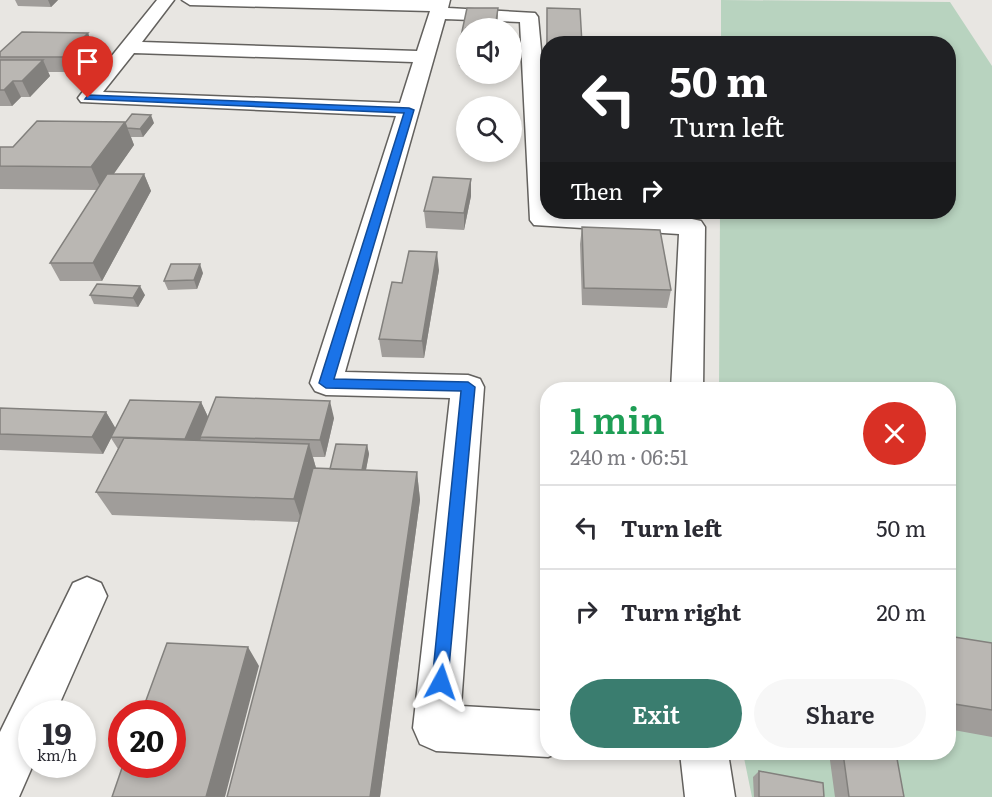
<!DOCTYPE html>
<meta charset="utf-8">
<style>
:root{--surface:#fff;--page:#f7f7f7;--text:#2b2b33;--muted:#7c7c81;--line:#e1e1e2;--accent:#3a7d6f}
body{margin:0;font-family:Literata,serif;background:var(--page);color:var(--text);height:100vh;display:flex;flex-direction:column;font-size:22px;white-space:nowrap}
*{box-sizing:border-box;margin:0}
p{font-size:20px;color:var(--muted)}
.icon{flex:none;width:33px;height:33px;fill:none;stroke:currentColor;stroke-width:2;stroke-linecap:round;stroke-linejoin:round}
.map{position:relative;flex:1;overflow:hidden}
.sheet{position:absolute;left:540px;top:382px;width:416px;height:378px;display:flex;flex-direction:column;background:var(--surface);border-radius:24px;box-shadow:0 3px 9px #0003}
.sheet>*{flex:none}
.guide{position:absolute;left:540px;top:36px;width:416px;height:183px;border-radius:24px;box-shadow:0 3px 9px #0003;background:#202124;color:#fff;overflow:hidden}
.controls{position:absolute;left:456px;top:18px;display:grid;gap:12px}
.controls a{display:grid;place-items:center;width:66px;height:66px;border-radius:50%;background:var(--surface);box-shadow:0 3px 9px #0003;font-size:30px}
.speed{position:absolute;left:18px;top:700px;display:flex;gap:12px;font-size:30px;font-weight:700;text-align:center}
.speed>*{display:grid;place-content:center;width:78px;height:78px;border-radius:50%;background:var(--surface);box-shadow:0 3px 9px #0003;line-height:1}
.speed small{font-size:15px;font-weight:400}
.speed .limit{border:9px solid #d22;background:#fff;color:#111}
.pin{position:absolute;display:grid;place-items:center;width:51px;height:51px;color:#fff;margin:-62px -26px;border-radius:50% 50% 50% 0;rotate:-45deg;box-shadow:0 0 6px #0007}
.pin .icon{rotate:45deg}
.me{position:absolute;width:66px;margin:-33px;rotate:5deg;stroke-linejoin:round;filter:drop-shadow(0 0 4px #0008)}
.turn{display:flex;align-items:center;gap:21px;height:126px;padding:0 30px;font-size:27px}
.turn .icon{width:78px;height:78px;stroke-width:2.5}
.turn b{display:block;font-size:42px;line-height:51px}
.then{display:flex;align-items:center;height:57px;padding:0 30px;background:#0003;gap:12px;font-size:22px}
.round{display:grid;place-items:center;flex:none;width:63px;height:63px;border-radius:32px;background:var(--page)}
.headline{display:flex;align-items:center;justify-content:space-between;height:102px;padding:0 30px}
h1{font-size:36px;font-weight:600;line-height:45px;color:#1e9e55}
.cta{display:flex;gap:12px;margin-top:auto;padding:12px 30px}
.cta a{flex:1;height:69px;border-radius:36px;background:var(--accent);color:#fff;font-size:24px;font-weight:600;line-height:69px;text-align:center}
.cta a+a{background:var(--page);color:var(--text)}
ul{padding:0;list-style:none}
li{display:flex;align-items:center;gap:18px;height:84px;padding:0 30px;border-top:2px solid var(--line)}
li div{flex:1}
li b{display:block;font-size:22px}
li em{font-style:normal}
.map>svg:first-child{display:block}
.green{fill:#b8d3bf}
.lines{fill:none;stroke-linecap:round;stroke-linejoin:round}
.minor-casing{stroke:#63615e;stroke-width:3}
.minor{fill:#fff;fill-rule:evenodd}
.wall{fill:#a09d9a}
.shaded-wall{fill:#82807d}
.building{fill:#bab7b3;stroke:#82807d;stroke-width:1.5}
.route{fill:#1a73e8;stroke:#114b97;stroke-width:1.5}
</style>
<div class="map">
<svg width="992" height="797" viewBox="0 0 992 797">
<rect width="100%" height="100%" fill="#e8e6e2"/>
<!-- green -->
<path class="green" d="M721 0 950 2 992 66V797H752L743 753H948V390H719L720 212H948V44L721 43Z"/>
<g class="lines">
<!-- minor casing -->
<g class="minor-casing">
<path id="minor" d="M157 0H174L142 42 417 51 430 11 190 5 182 0H450L448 8 535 13 538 17 548 125V212L692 219 701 221 705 227 703 390H671L679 234 534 225 530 220 520 22 445 19 345 372 468 375 480 379 484 387 461 706 548 711V753H558L548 757 436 751 420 744 413 728 450 398 326 395 315 391 310 383 396 116 81 102 78 98 81 94ZM134 53 413 62 400 103 103 92Z
M87 577 101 583 107 596 55 714H32L33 765 19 797H0V732L73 583Z
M680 753H728L735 797H685Z"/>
</g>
<!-- minor -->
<use href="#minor" class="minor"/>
</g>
<!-- wall -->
<path class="wall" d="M15 0H58L51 7 18 6Z
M467 8H498L497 28H466V66H459L458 50Z
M547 8 548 44V67H546Z
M88 33 98 62 91 70H74L72 72H48L50 76 30 97H21L12 106H0V52Z
M154 123 143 137H131L134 145 113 174H144L151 191 102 281H60L50 263 97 190 0 189V147H13Z
M471 179V196L464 230 426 228 424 211Z
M582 227 671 290 667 308 582 305 580 244Z
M439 270 424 358 382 357 379 339 402 283Z
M203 273 197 289 168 290 164 281Z
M90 295H145L138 307 94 304Z
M201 402 208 417 334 418 325 457H313L316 468 330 469 367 445 369 454 366 470 417 472 420 500 380 797H227L299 522 112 515 96 492 118 449 111 438 103 454 0 450V408L106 412 115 428Z
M948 636 992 643V737L948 729Z
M829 753H896L904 797H835Z
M759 771 824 797H754L753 777Z"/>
<!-- shaded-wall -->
<path class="shaded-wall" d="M48 0H58L51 7Z
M498 8 497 28H495Z
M88 33 98 62 91 70 84 55 75 46Z
M67 55 74 70 72 72 65 57Z
M43 60 50 76 30 97 22 81Z
M13 81 21 97 12 106 4 90Z
M151 115 154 123 143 137 140 129Z
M125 122 134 145 102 191 91 167Z
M144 174 151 191 102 281 93 263Z
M471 179V196L464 230V213Z
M437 252 439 270 424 358 422 341Z
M200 264 203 273 197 289 194 280Z
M140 286 145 295 138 307 133 298Z
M330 401 334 418 325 457 320 440Z
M201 402 209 419 200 437 201 438 194 456 185 439Z
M106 412 116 429 103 454 92 437Z
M309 444 316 468 302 522 294 499Z
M367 445 369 454 362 490 360 481Z
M417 472 420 500 380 797H370Z
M248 647 259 666 225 797H206Z"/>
<!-- building -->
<path class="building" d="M467 8H498L495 28H466V51L458 50Z
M547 8 580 9 582 44H548L547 52Z
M22 32 88 33 75 46 92 47 84 55H67L65 57H0V52Z
M0 60H43L22 81H13L4 90H0Z
M132 114 151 115 140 129 127 128 125 123Z
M37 121 125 122 91 167 0 166V147H13Z
M107 174H144L93 263H50Z
M433 177 471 179 464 213 424 211Z
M582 227 660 230 671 290 584 288Z
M409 251 437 252 422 341 379 339 392 282 402 283Z
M171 264H200L194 280 164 281Z
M97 284 140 286 133 298 90 295Z
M216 397 330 401 320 440 200 437Z
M130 400 201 402 185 439 111 437Z
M0 408 106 412 92 437 0 434Z
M124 438 309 444 294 499 96 492Z
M336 444 367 445 362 470 330 469Z
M313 468 417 472 370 797H227Z
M948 636 992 643V710L948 703Z
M167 643 248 647 206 797H112L123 765H172V714H141Z
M843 753H896L904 797H849Z
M759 771 823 783 824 797H759Z"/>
<!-- route -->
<path class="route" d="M88 95 409 108 414 110 334 379 468 382 475 387 447 689 441 691 434 689 432 682 461 391 326 388 319 383 404 113 85 99Z"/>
</svg>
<div class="controls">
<a><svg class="icon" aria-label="sound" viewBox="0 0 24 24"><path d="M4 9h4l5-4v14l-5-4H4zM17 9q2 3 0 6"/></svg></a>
<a><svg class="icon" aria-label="search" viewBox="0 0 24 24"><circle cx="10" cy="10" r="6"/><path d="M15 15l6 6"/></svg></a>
</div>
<div class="speed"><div>19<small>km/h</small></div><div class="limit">20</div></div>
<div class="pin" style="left:88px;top:98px;background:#d93025"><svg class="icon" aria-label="arrive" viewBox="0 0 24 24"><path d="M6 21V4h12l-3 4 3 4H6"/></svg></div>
<svg class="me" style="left:441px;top:682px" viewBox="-20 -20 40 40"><path d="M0-17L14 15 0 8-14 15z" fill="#1a73e8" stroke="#fff" stroke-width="4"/></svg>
<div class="guide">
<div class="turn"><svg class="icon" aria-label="left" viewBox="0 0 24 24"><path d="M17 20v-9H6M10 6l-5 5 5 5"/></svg><div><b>50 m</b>Turn left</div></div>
<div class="then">Then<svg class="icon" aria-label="right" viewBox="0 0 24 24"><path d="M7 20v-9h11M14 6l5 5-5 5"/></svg></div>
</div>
<section class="sheet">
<div class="headline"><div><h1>1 min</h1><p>240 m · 06:51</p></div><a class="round" style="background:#d93025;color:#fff"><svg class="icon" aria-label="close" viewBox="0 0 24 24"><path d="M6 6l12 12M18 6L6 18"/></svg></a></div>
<ul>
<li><svg class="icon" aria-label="left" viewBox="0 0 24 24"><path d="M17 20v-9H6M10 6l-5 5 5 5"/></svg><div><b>Turn left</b></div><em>50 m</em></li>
<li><svg class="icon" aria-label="right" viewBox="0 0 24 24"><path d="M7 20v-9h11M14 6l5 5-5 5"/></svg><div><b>Turn right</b></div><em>20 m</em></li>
</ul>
<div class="cta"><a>Exit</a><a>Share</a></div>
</section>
</div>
